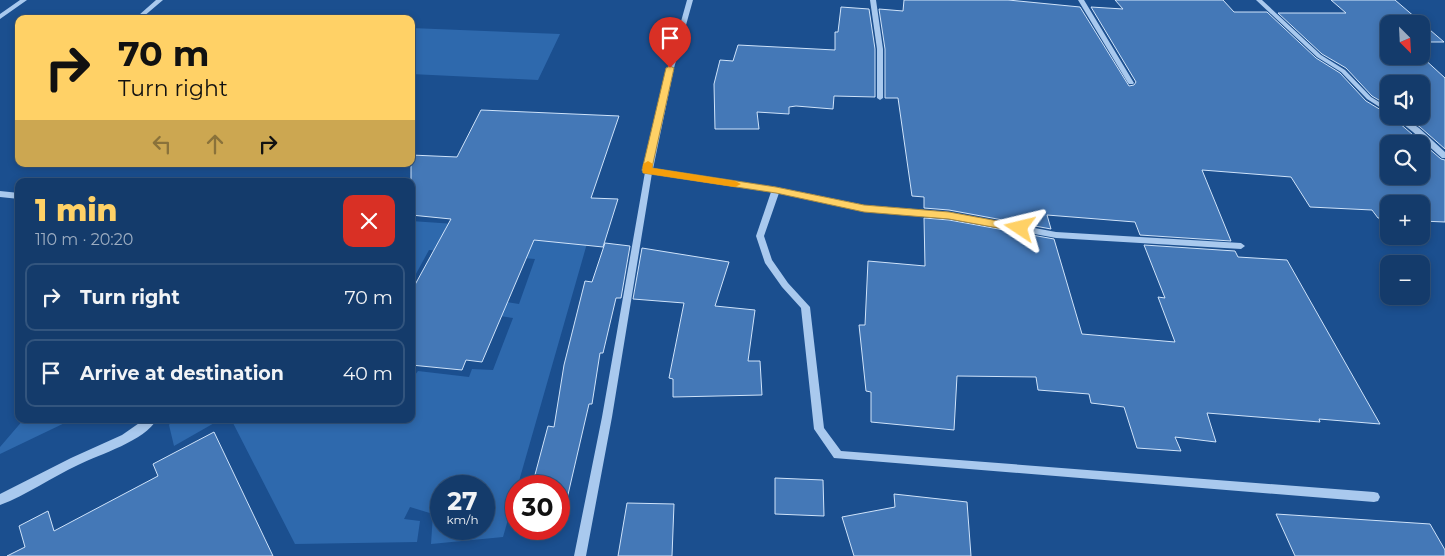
<!DOCTYPE html>
<meta charset="utf-8">
<style>
:root{--surface:#143b6b;--page:#214673;--text:#f1f3f6;--muted:#9dadc1;--line:#33557e;--accent:#ffd166}
body{margin:0;font-family:Montserrat,sans-serif;background:var(--page);color:var(--text);height:100vh;display:flex;flex-direction:column;font-size:19px;white-space:nowrap}
*{box-sizing:border-box;margin:0}
p{font-size:16px;color:var(--muted)}
.icon{flex:none;width:28px;height:28px;fill:none;stroke:currentColor;stroke-width:2;stroke-linecap:round;stroke-linejoin:round}
.map{position:relative;flex:1;overflow:hidden}
.sheet{position:absolute;left:15px;top:178px;width:400px;height:245px;display:flex;flex-direction:column;background:var(--surface);border-radius:10px;box-shadow:0 2px 8px #0003,0 0 0 1px var(--line)}
.sheet>*{flex:none}
.guide{position:absolute;left:15px;top:15px;width:400px;height:152px;border-radius:10px;box-shadow:0 2px 8px #0003,0 0 0 1px var(--line);background:#ffd166;color:#111;overflow:hidden}
.needle{width:32px;rotate:156deg}
.buttons{position:absolute;left:1380px;top:15px;display:grid;gap:10px}
.buttons a{display:grid;place-items:center;width:50px;height:50px;border-radius:10px;background:var(--surface);box-shadow:0 2px 8px #0003,0 0 0 1px var(--line);font-size:25px}
.speed{position:absolute;left:430px;top:475px;display:flex;gap:10px;font-size:25px;font-weight:700;text-align:center}
.speed>*{display:grid;place-content:center;width:65px;height:65px;border-radius:50%;background:var(--surface);box-shadow:0 2px 8px #0003,0 0 0 1px var(--line);line-height:1}
.speed small{font-size:12px;font-weight:400}
.speed .limit{border:8px solid #d22;background:#fff;color:#111}
.pin{position:absolute;display:grid;place-items:center;width:42px;height:42px;color:#fff;margin:-51px -21px;border-radius:50% 50% 50% 0;rotate:-45deg;box-shadow:0 0 5px #0007}
.pin .icon{rotate:45deg}
.me{position:absolute;width:55px;margin:-28px;rotate:280deg;stroke-linejoin:round;filter:drop-shadow(0 0 4px #0008)}
.turn{display:flex;align-items:center;gap:18px;height:105px;padding:0 20px;font-size:22px}
.turn .icon{width:65px;height:65px;stroke-width:2.5}
.turn b{display:block;font-size:35px;line-height:42px}
.lanes{display:flex;align-items:center;height:48px;padding:0 20px;background:#0003;justify-content:center;gap:25px;direction:ltr}
.lanes .off{opacity:.35}
.round{display:grid;place-items:center;flex:none;width:52px;height:52px;border-radius:10px;background:var(--page)}
.summary{display:flex;align-items:center;justify-content:space-between;height:85px;padding:0 20px}
h1{font-size:30px;font-weight:800;line-height:38px;color:var(--accent)}
ul{padding:0;list-style:none}
li{display:flex;align-items:center;gap:15px;height:68px;margin:0 10px 8px;padding:0 10px;border:2px solid var(--line);border-radius:10px}
li div{flex:1}
li b{display:block;font-size:19px}
li em{font-style:normal}
.map>svg:first-child{display:block}
.green{fill:#2e69ad;fill-rule:evenodd}
.building{fill:#4478b7;stroke:#cfe3fa;fill-rule:evenodd}
.lines{fill:none;stroke-linecap:round;stroke-linejoin:round}
.minor{fill:#a9c9ee;fill-rule:evenodd}
.route{fill:#ffd166;stroke:#a68842}
.slow{fill:#f59e0b}
</style>
<div class="map">
<svg width="1445" height="556" viewBox="0 0 1445 556">
<rect width="100%" height="100%" fill="#1b4f8f"/>
<!-- green -->
<path class="green" d="M411 28 560 34 538 80 411 74Z
M411 221 590 233 503 537 431 544 433 514 410 507 404 519 420 521 417 542 295 544 233 423 216 422 174 446 169 425 173 419H411V380L418 371 469 377 472 369 493 370 513 318 493 315 500 301 519 304 535 259 429 250 411 283ZM441 486H484V529H441Z
M24 419H73L0 454V447Z"/>
<!-- building -->
<path class="building" d="M904 0H1008L1080 7 1129 86 1134 85 1136 82 1091 7 1123 9 1115 0H1223L1234 12H1267L1316 58 1340 73 1366 101 1391 116 1441 159 1445 160V222L1421 221V204H1389V219L1378 218 1372 210 1310 207 1291 177 1202 170 1231 241 1140 235 1135 222 1047 215 1051 229 949 210 924 208V197L912 196 898 98H885V49L879 9 903 11ZM1389 144H1421V176H1389Z
M1331 0H1395L1444 42H1421V24H1389V56H1421L1445 78V149L1420 127 1405 116H1421V84H1389V106L1372 96 1346 68 1322 54 1278 13H1346Z
M841 7 869 9 875 49V97L834 96 833 109 796 106 789 107V114L757 112 759 129H715L714 84 720 60 733 61 738 45 835 50V32H838Z
M481 110 619 116 591 198 618 199 603 247 534 240 482 362 466 360 462 370 411 365V292L451 219 411 215V155L457 157Z
M924 218 949 220 1054 239 1082 334 1175 342 1158 297 1165 298 1144 245 1235 251 1238 257 1287 260 1380 424 1319 419 1320 422 1207 413 1216 442 1175 437 1181 451 1137 448 1124 407 1091 403 1089 394 1038 390 1036 377 957 376 954 430 871 422V392L866 391 859 325H865L868 261 925 266Z
M605 243 630 246 621 298H616L603 353H600L592 404H589L560 529H556H559V486H532L548 426 554 427 564 365 585 281 592 282Z
M642 248 729 262 715 306 755 310 748 361H760L762 395 673 397V379L669 378 684 303 633 299Z
M214 432 273 556H7L25 547 19 526 48 511 54 531 158 476 153 464Z
M775 478 823 480 824 516 775 514Z
M894 494 967 502 971 556H854L842 517 895 507Z
M627 503 674 504 672 556H618Z
M1276 514 1430 524 1445 550V556H1295Z"/>
<g class="lines">
<!-- minor -->
<path class="minor" d="M20 0H27L0 19V14Z
M156 0H163L143 17H139V15Z
M687 0H693L674 68 653 169 776 187 864 205 949 212 1056 232 1241 243 1245 246 1241 249 1056 238 949 218 864 211 779 193 764 236 772 260 788 283 810 307 824 428 841 451 1374 492 1378 493 1380 497 1378 501 1374 502 834 458 814 429 801 308 782 287 765 263 756 236 771 192 652 173 612 417 586 556H574L602 417 645 172 643 170 646 168 668 68Z
M870 0H876L883 49V98L880 100 877 98V49Z
M1078 0H1084L1134 83 1133 84H1129L1128 83Z
M1256 0H1262L1321 55 1345 70 1371 97 1389 108V113L1367 99 1341 72 1317 57Z
M1393 116H1401L1419 128 1445 152V158H1442L1413 132Z
M0 191 19 193V199L0 197Z
M145 419H157C145 441 100 454 78 465 52 477 27 495 0 505V494L71 458 122 435Z"/>
</g>
<!-- route -->
<path class="route" d="M670 66 674 68 652 168 776 187 864 205 949 212 1020 225 1026 228 1020 232 949 219 864 212 776 193 643 173 642 170 666 68Z"/>
<!-- slow -->
<path class="slow" d="M648 161 653 164 652 168 735 181 741 184 735 187 643 173V164Z"/>
</svg>
<div class="buttons">
<a><svg class="needle" viewBox="-14 -14 28 28"><path d="M0-13l5 13h-10z" fill="#e53935"/><path d="M0 13l5-13h-10z" fill="#9dadc1"/></svg></a>
<a><svg class="icon" aria-label="sound" viewBox="0 0 24 24"><path d="M4 9h4l5-4v14l-5-4H4zM17 9q2 3 0 6"/></svg></a>
<a><svg class="icon" aria-label="search" viewBox="0 0 24 24"><circle cx="10" cy="10" r="6"/><path d="M15 15l6 6"/></svg></a>
<a>+</a>
<a>−</a>
</div>
<div class="speed"><div>27<small>km/h</small></div><div class="limit">30</div></div>
<div class="pin" style="left:670px;top:68px;background:#d93025"><svg class="icon" aria-label="arrive" viewBox="0 0 24 24"><path d="M6 21V4h12l-3 4 3 4H6"/></svg></div>
<svg class="me" style="left:1020px;top:228px" viewBox="-20 -20 40 40"><path d="M0-17L14 15 0 8-14 15z" fill="#ffd166" stroke="#fff" stroke-width="4"/></svg>
<div class="guide">
<div class="turn"><svg class="icon" aria-label="right" viewBox="0 0 24 24"><path d="M7 20v-9h11M14 6l5 5-5 5"/></svg><div><b>70 m</b>Turn right</div></div>
<div class="lanes"><svg class="icon off" aria-label="left" viewBox="0 0 24 24"><path d="M17 20v-9H6M10 6l-5 5 5 5"/></svg><svg class="icon off" aria-label="ahead" viewBox="0 0 24 24"><path d="M12 20V5M6 11l6-6 6 6"/></svg><svg class="icon" aria-label="right" viewBox="0 0 24 24"><path d="M7 20v-9h11M14 6l5 5-5 5"/></svg></div>
</div>
<section class="sheet">
<div class="summary"><div><h1>1 min</h1><p>110 m · 20:20</p></div><a class="round" style="background:#d93025;color:#fff"><svg class="icon" aria-label="close" viewBox="0 0 24 24"><path d="M6 6l12 12M18 6L6 18"/></svg></a></div>
<ul>
<li><svg class="icon" aria-label="right" viewBox="0 0 24 24"><path d="M7 20v-9h11M14 6l5 5-5 5"/></svg><div><b>Turn right</b></div><em>70 m</em></li>
<li><svg class="icon" aria-label="arrive" viewBox="0 0 24 24"><path d="M6 21V4h12l-3 4 3 4H6"/></svg><div><b>Arrive at destination</b></div><em>40 m</em></li>
</ul>
</section>
</div>
